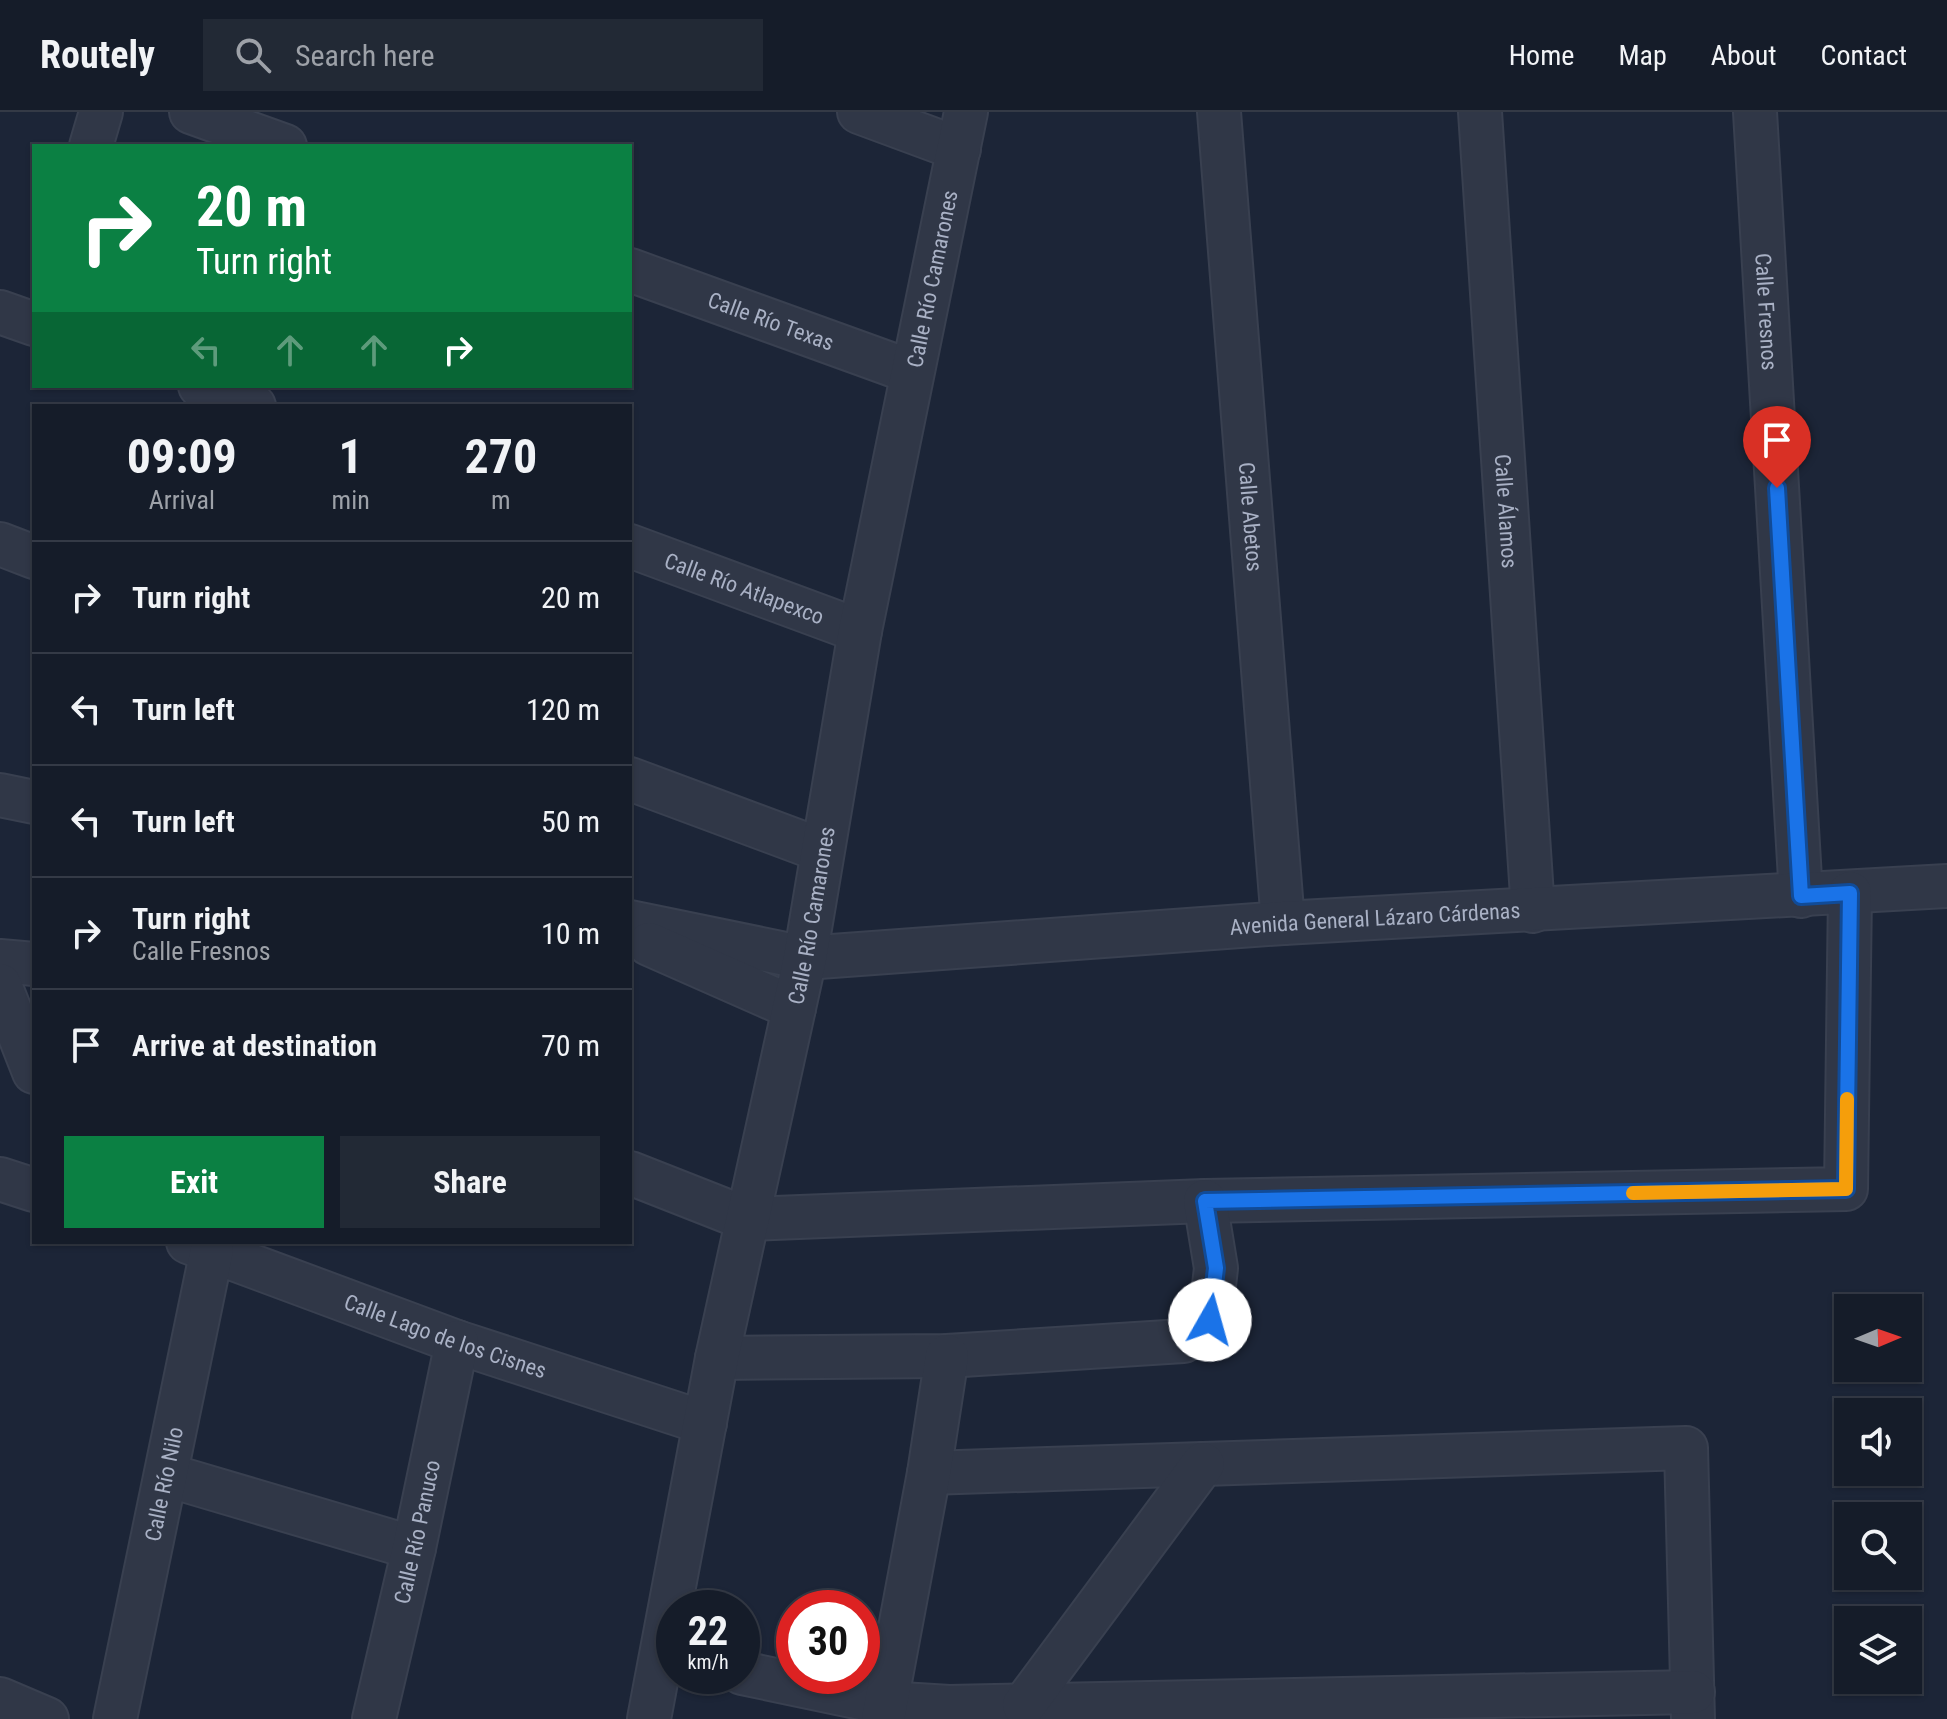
<!DOCTYPE html>
<meta charset="utf-8">
<style>
:root{--surface:#151c29;--page:#222935;--text:#f1f3f6;--muted:#9da1a8;--line:#343a46;--accent:#0b8043}
body{margin:0;font-family:"Roboto Condensed",sans-serif;background:var(--page);color:var(--text);height:100vh;display:flex;flex-direction:column;font-size:30px;white-space:nowrap}
*{box-sizing:border-box;margin:0}
p{font-size:26px;color:var(--muted)}
.icon{flex:none;width:44px;height:44px;fill:none;stroke:currentColor;stroke-width:2;stroke-linecap:round;stroke-linejoin:round}
.map{position:relative;flex:1;overflow:hidden}
.side{position:absolute;left:32px;top:292px;width:600px;height:840px;display:flex;flex-direction:column;background:var(--surface);border-radius:0px;box-shadow:0 2px 6px #0004,0 0 0 2px var(--line)}
.side>*{flex:none}
.guide{position:absolute;left:32px;top:32px;width:600px;height:244px;border-radius:0px;box-shadow:0 2px 6px #0004,0 0 0 2px var(--line);background:#0b8043;color:#fff;overflow:hidden}
.needle{width:52px;rotate:88deg}
.buttons{position:absolute;left:1834px;top:1182px;display:grid;gap:16px}
.buttons a{display:grid;place-items:center;width:88px;height:88px;border-radius:0px;background:var(--surface);box-shadow:0 2px 6px #0004,0 0 0 2px var(--line);font-size:40px}
.speed{position:absolute;left:656px;top:1478px;display:flex;gap:16px;font-size:40px;font-weight:700;text-align:center}
.speed>*{display:grid;place-content:center;width:104px;height:104px;border-radius:50%;background:var(--surface);box-shadow:0 2px 6px #0004,0 0 0 2px var(--line);line-height:1}
.speed small{font-size:20px;font-weight:400}
.speed .limit{border:12px solid #d22;background:#fff;color:#111}
.pin{position:absolute;display:grid;place-items:center;width:68px;height:68px;color:#fff;margin:-82px -34px;border-radius:50% 50% 50% 0;rotate:-45deg;box-shadow:0 0 8px #0007}
.pin .icon{rotate:45deg}
.me{position:absolute;width:88px;margin:-44px;rotate:7deg;stroke-linejoin:round;filter:drop-shadow(0 0 6px #0008)}
.turn{display:flex;align-items:center;gap:28px;height:168px;padding:0 32px;font-size:36px}
.turn .icon{width:104px;height:104px;stroke-width:2.5}
.turn b{display:block;font-size:56px;line-height:68px}
.lanes{display:flex;align-items:center;height:76px;padding:0 32px;background:#0003;justify-content:center;gap:40px;direction:ltr}
.lanes .off{opacity:.35}
.eta{display:flex;justify-content:space-evenly;align-items:center;height:136px;text-align:center}
.eta b{font-size:48px;font-weight:700;line-height:56px}
.button{display:flex;gap:16px;margin-top:auto;padding:16px 32px}
.button a{flex:1;height:92px;border-radius:0px;background:var(--accent);color:#fff;font-size:32px;font-weight:700;line-height:92px;text-align:center}
.button a+a{background:var(--page);color:var(--text)}
ul{padding:0;list-style:none}
li{display:flex;align-items:center;gap:24px;height:112px;padding:0 32px;border-top:2px solid var(--line)}
li div{flex:1}
li b{display:block;font-size:30px}
li em{font-style:normal}
header{display:flex;align-items:center;gap:48px;box-sizing:border-box;height:112px;padding:0 40px;background:var(--surface);border-bottom:2px solid var(--line)}
header strong{font-size:38px}
nav{display:flex;gap:44px;margin-inline-start:auto;font-size:28px}
.search{width:560px;height:72px;background:var(--page);display:flex;align-items:center;gap:20px;box-sizing:border-box;padding:0 28px;border-radius:0px;color:var(--muted);font-size:30px}
.map>svg:first-child{display:block}
.lines{fill:none;stroke-linecap:round;stroke-linejoin:round}
.minor-casing{stroke:#394050;stroke-width:46}
.minor{stroke:#303747;stroke-width:42}
.route-casing{stroke:#114b97;stroke-width:20}
.route{stroke:#1a73e8;stroke-width:14}
.slow{stroke:#f59e0b;stroke-width:14}
.labels{text-anchor:middle;stroke-width:8;stroke-linejoin:round;paint-order:stroke}
.street-label{font-size:22px;fill:#a9b1c5;stroke:#161d2b}
</style>
<header>
<strong>Routely</strong>
<div class="search"><svg class="icon" aria-label="search" viewBox="0 0 24 24"><circle cx="10" cy="10" r="6"/><path d="M15 15l6 6"/></svg>Search here</div>
<nav><a>Home</a><a>Map</a><a>About</a><a>Contact</a></nav>
</header>
<div class="map">
<svg width="1947" height="1607" viewBox="0 0 1947 1607">
<rect width="100%" height="100%" fill="#1c2537"/>
<g class="lines">
<!-- minor casing -->
<g class="minor-casing">
<g id="minor">
<path d="M191 0 285 34"/>
<path d="M859 0 959 37"/>
<path id="s1" d="M1219 0 1283 811"/>
<path id="s2" d="M1480 0 1533 799"/>
<path id="s3" d="M1755 0 1801 784"/>
<path d="M91 34 101 0"/>
<path id="s4" d="M630 158 912 260"/>
<path d="M0 200 34 212"/>
<path d="M200 274 254 294"/>
<path d="M0 432 34 445"/>
<path id="s5" d="M630 434 860 519"/>
<path d="M630 667 821 738"/>
<path d="M0 683 34 690"/>
<path id="s6" d="M630 810 805 846 1283 811 1947 774"/>
<path d="M649 832 794 896"/>
<path d="M0 849 34 852"/>
<path d="M0 873 34 960"/>
<path d="M630 1061 747 1107 1205 1089 1846 1077 1850 781"/>
<path d="M0 1067 34 1078"/>
<path id="s7" d="M188 1130 457 1230 705 1311"/>
<path d="M717 1246 947 1244 1183 1229 1210 1208 1216 1156 1205 1089"/>
<path d="M929 1361 1686 1336 1693 1607"/>
<path d="M167 1363 414 1436"/>
<path d="M742 1561 885 1591 949 1595 1693 1580"/>
<path d="M0 1587 47 1607"/>
<path d="M1024 1593 1203 1352"/>
<path id="s8" d="M115 1607 212 1138"/>
<path id="s9" d="M374 1607 414 1436 457 1230"/>
<path id="s10" d="M649 1607 717 1246 805 846 860 519 966 0"/>
<path d="M883 1607 929 1361 947 1244"/>
</g>
</g>
<!-- minor -->
<use href="#minor" class="minor"/>
</g>
<g class="lines">
<!-- route casing -->
<g class="route-casing">
<path id="route" d="M1210 1208 1216 1156 1205 1089 1846 1077 1850 781 1801 784 1777 376"/>
</g>
<!-- route -->
<use href="#route" class="route"/>
<!-- slow -->
<path class="slow" d="M1633 1081 1846 1077 1847 987"/>
</g>
<g class="labels">
<!-- street labels -->
<g class="street-label">
<text dy="8" stroke="none"><textPath href="#s10" startOffset="1468">Calle Río Camarones</textPath></text>
<text dy="8" stroke="none"><textPath href="#s3" startOffset="200">Calle Fresnos</textPath></text>
<text dy="8" stroke="none"><textPath href="#s4" startOffset="150">Calle Río Texas</textPath></text>
<text dy="8" stroke="none"><textPath href="#s2" startOffset="400">Calle Álamos</textPath></text>
<text dy="8" stroke="none"><textPath href="#s1" startOffset="406">Calle Abetos</textPath></text>
<text dy="8" stroke="none"><textPath href="#s5" startOffset="122">Calle Río Atlapexco</textPath></text>
<text dy="8" stroke="none"><textPath href="#s10" startOffset="820">Calle Río Camarones</textPath></text>
<text dy="8" stroke="none"><textPath href="#s6" startOffset="750">Avenida General Lázaro Cárdenas</textPath></text>
<text dy="8" stroke="none"><textPath href="#s7" startOffset="274">Calle Lago de los Cisnes</textPath></text>
<text dy="8" stroke="none"><textPath href="#s8" startOffset="240">Calle Río Nilo</textPath></text>
<text dy="8" stroke="none"><textPath href="#s9" startOffset="192">Calle Río Panuco</textPath></text>
</g>
</g>
</svg>
<div class="buttons">
<a><svg class="needle" viewBox="-14 -14 28 28"><path d="M0-13l5 13h-10z" fill="#e53935"/><path d="M0 13l5-13h-10z" fill="#9da1a8"/></svg></a>
<a><svg class="icon" aria-label="sound" viewBox="0 0 24 24"><path d="M4 9h4l5-4v14l-5-4H4zM17 9q2 3 0 6"/></svg></a>
<a><svg class="icon" aria-label="search" viewBox="0 0 24 24"><circle cx="10" cy="10" r="6"/><path d="M15 15l6 6"/></svg></a>
<a><svg class="icon" aria-label="layers" viewBox="0 0 24 24"><path d="M12 4l9 5-9 5-9-5zM3 14l9 5 9-5"/></svg></a>
</div>
<div class="speed"><div>22<small>km/h</small></div><div class="limit">30</div></div>
<div class="pin" style="left:1777px;top:376px;background:#d93025"><svg class="icon" aria-label="arrive" viewBox="0 0 24 24"><path d="M6 21V4h12l-3 4 3 4H6"/></svg></div>
<svg class="me" style="left:1210px;top:1208px" viewBox="-20 -20 40 40"><circle r="19" fill="#fff"/><path d="M0-13L10 11 0 6-10 11z" fill="#1a73e8"/></svg>
<div class="guide">
<div class="turn"><svg class="icon" aria-label="right" viewBox="0 0 24 24"><path d="M7 20v-9h11M14 6l5 5-5 5"/></svg><div><b>20 m</b>Turn right</div></div>
<div class="lanes"><svg class="icon off" aria-label="left" viewBox="0 0 24 24"><path d="M17 20v-9H6M10 6l-5 5 5 5"/></svg><svg class="icon off" aria-label="ahead" viewBox="0 0 24 24"><path d="M12 20V5M6 11l6-6 6 6"/></svg><svg class="icon off" aria-label="ahead" viewBox="0 0 24 24"><path d="M12 20V5M6 11l6-6 6 6"/></svg><svg class="icon" aria-label="right" viewBox="0 0 24 24"><path d="M7 20v-9h11M14 6l5 5-5 5"/></svg></div>
</div>
<section class="side">
<div class="eta">
<div><b>09:09</b><p>Arrival</p></div>
<div><b>1</b><p>min</p></div>
<div><b>270</b><p>m</p></div>
</div>
<ul>
<li><svg class="icon" aria-label="right" viewBox="0 0 24 24"><path d="M7 20v-9h11M14 6l5 5-5 5"/></svg><div><b>Turn right</b></div><em>20 m</em></li>
<li><svg class="icon" aria-label="left" viewBox="0 0 24 24"><path d="M17 20v-9H6M10 6l-5 5 5 5"/></svg><div><b>Turn left</b></div><em>120 m</em></li>
<li><svg class="icon" aria-label="left" viewBox="0 0 24 24"><path d="M17 20v-9H6M10 6l-5 5 5 5"/></svg><div><b>Turn left</b></div><em>50 m</em></li>
<li><svg class="icon" aria-label="right" viewBox="0 0 24 24"><path d="M7 20v-9h11M14 6l5 5-5 5"/></svg><div><b>Turn right</b><p>Calle Fresnos</p></div><em>10 m</em></li>
<li><svg class="icon" aria-label="arrive" viewBox="0 0 24 24"><path d="M6 21V4h12l-3 4 3 4H6"/></svg><div><b>Arrive at destination</b></div><em>70 m</em></li>
</ul>
<div class="button"><a>Exit</a><a>Share</a></div>
</section>
</div>
